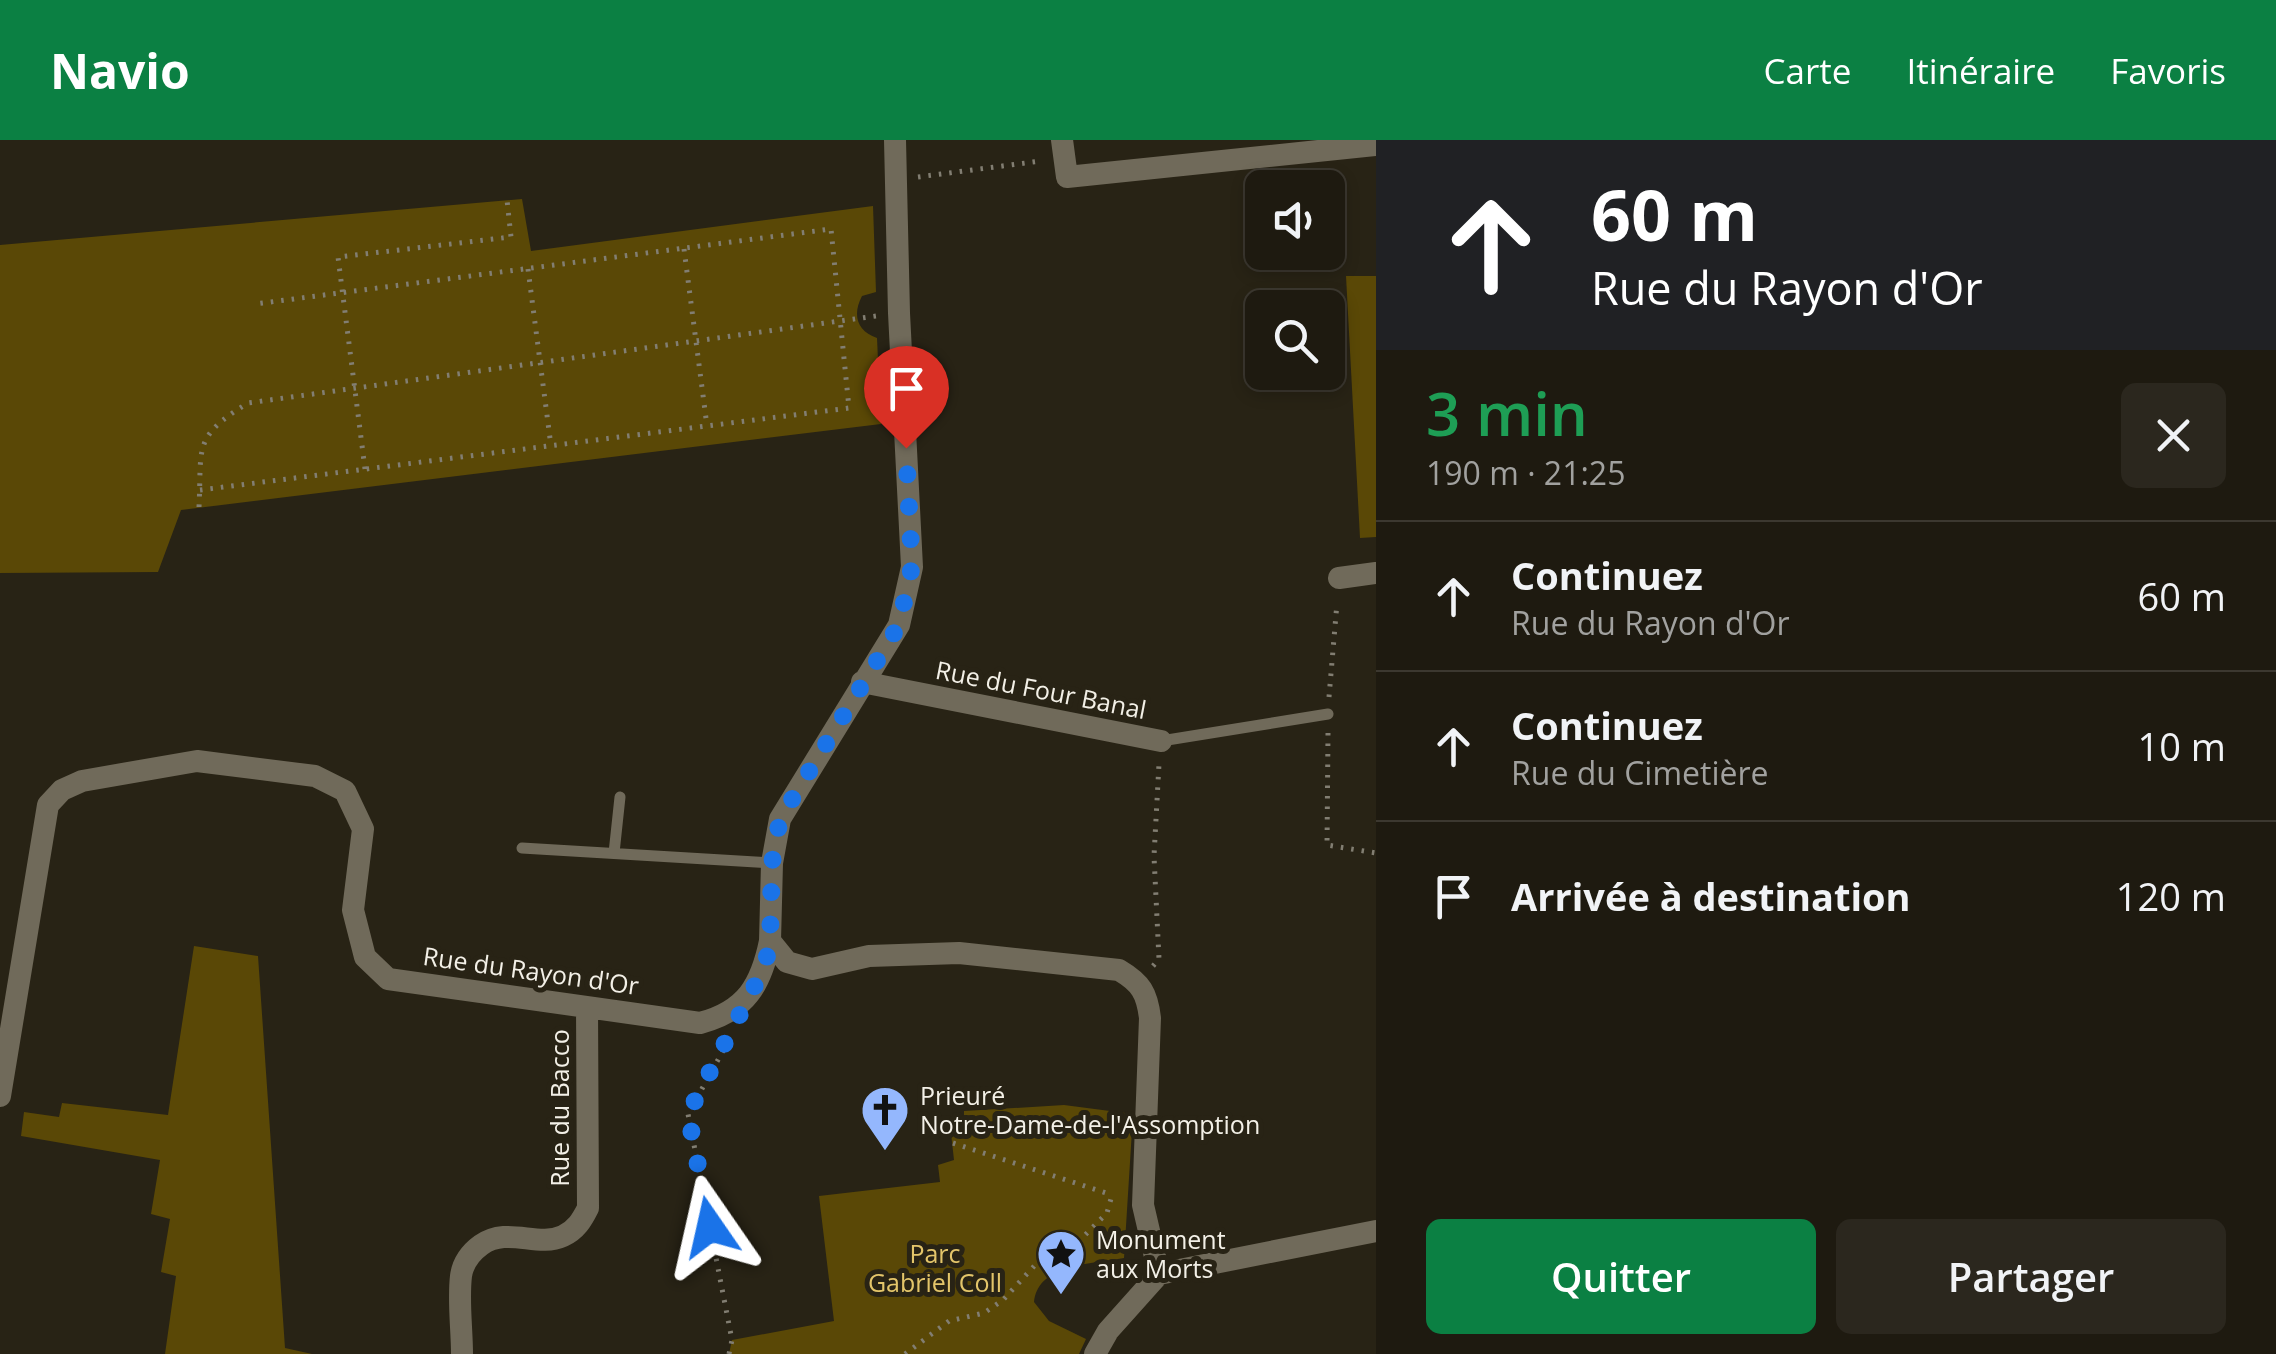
<!DOCTYPE html>
<html lang="fr">
<meta charset="utf-8">
<style>
:root{--surface:#1e1a10;--page:#2b271e;--text:#f1f3f6;--muted:#a1a19f;--line:#3c3830;--accent:#0b8043}
body{margin:0;font-family:"Open Sans",sans-serif;background:var(--page);color:var(--text);height:100vh;display:flex;flex-direction:column;font-size:38px;white-space:nowrap}
*{box-sizing:border-box;margin:0}
p{font-size:32px;color:var(--muted)}
.icon{flex:none;width:55px;height:55px;fill:none;stroke:currentColor;stroke-width:2;stroke-linecap:round;stroke-linejoin:round}
.map{position:relative;flex:1;overflow:hidden}
.panel{display:flex;flex-direction:column;background:var(--surface);width:900px}
.panel>*{flex:none}
.hud{background:#202124;color:#fff;overflow:hidden}
.tools{position:absolute;left:1245px;top:30px;display:grid;gap:20px}
.tools a{display:grid;place-items:center;width:100px;height:100px;border-radius:15px;background:var(--surface);box-shadow:0 5px 15px #0003,0 0 0 2px var(--line);font-size:50px}
.pin{position:absolute;display:grid;place-items:center;width:85px;height:85px;color:#fff;margin:-102px -42px;border-radius:50% 50% 50% 0;rotate:-45deg;box-shadow:0 0 10px #0007}
.pin .icon{rotate:45deg}
.me{position:absolute;width:110px;margin:-55px;rotate:349deg;stroke-linejoin:round;filter:drop-shadow(0 0 8px #0008)}
.turn{display:flex;align-items:center;gap:35px;height:210px;padding:0 50px;font-size:45px}
.turn .icon{width:130px;height:130px;stroke-width:2.5}
.turn b{display:block;font-size:70px;line-height:85px}
.round{display:grid;place-items:center;flex:none;width:105px;height:105px;border-radius:15px;background:var(--page)}
.overview{display:flex;align-items:center;justify-content:space-between;height:170px;padding:0 50px}
h1{font-size:60px;font-weight:600;line-height:75px;color:#1e9e55}
.button{display:flex;gap:20px;margin-top:auto;padding:20px 50px}
.button a{flex:1;height:115px;border-radius:15px;background:var(--accent);color:#fff;font-size:40px;font-weight:600;line-height:115px;text-align:center}
.button a+a{background:var(--page);color:var(--text)}
ul{padding:0;list-style:none}
li{display:flex;align-items:center;gap:30px;height:150px;padding:0 50px;border-top:2px solid var(--line)}
li div{flex:1}
li b{display:block;font-size:38px}
li em{font-style:normal}
header{display:flex;align-items:center;gap:60px;box-sizing:border-box;height:140px;padding:0 50px;background:var(--accent);color:#fff}
header strong{font-size:48px}
nav{display:flex;gap:55px;margin-inline-start:auto;font-size:35px}
main{display:flex;flex:1;min-height:0}
.map>svg:first-child{display:block}
.green{fill:#5a4806}
.lines{fill:none;stroke-linecap:round;stroke-linejoin:round}
.path{stroke:#827e72;stroke-width:5;stroke-dasharray:2.5 8;stroke-linecap:butt}
.lane{stroke:#706a5a;stroke-width:11}
.street{stroke:#706a5a;stroke-width:22}
.route{stroke:#1a73e8;stroke-width:18;stroke-dasharray:0 32.4}
.labels{text-anchor:middle;stroke-width:10;stroke-linejoin:round;paint-order:stroke}
.street-label{font-size:25px;fill:#f3f0e7;stroke:#282315}
.poi-label{font-size:25px;fill:#f3f0e7;stroke:#282315;text-anchor:start}
.park-label{font-size:25px;fill:#e3c56a;stroke:#282315}
</style>
<header>
<strong>Navio</strong>
<nav><a>Carte</a><a>Itinéraire</a><a>Favoris</a></nav>
</header>
<main>
<div class="map">
<svg width="1376" height="1214" viewBox="0 0 1376 1214">
<rect width="100%" height="100%" fill="#282315"/>
<!-- green -->
<path class="green" d="M522 59 531 111 873 66 876 152 862 156C852 175 857 191 877 198L881 284 181 370 158 432 0 433V105Z
M1346 136H1376V397L1360 398Z
M194 806 258 816 285 1208 312 1214H165L176 1136 161 1132 170 1079 151 1074 160 1020 21 996 24 972 59 977 62 963 168 975Z
M1064 965 1133 974 1124 1118C1093 1124 1038 1123 1034 1162L1049 1181 1086 1199 1079 1214H729L732 1200 834 1181 819 1056 940 1042 938 1025 954 1020 950 984 964 982V971Z"/>
<g class="lines">
<!-- path -->
<path class="path" d="M918 37 1041 21
M684 109 707 286
M528 129 551 306
M365 329 338 117 511 97 507 60
M200 350 849 268 831 89 255 164
M199 367C202 307 192 297 248 263L876 176
M1329 557 1337 463
M1328 593 1327 705 1376 713
M1153 826 1159 819 1154 716 1159 624
M953 1003 1112 1055
M729 1214 732 1200 688 974 729 900
M905 1214 949 1181 984 1173 1003 1160 1037 1123 1085 1095 1107 1073 1112 1055"/>
<!-- lane -->
<path class="lane" d="M1161 601 1328 574
M522 708 772 723
M614 713 620 657"/>
<!-- street -->
<path class="street" d="M895 0 899 173 912 427 899 485 780 679 772 723 770 801 787 822 812 829 869 816 959 813 1119 830C1141 843 1147 853 1150 878L1143 1065 1159 1134
M1062 0 1067 37 1376 5
M1339 438 1376 433
M862 542 1161 601
M0 956 48 665 62 650 82 641 197 621 315 636 345 651 363 689 353 770 365 817 388 839 700 883C746 871 761 845 770 801
M1159 1134 1376 1091
M462 1214C462 1189 458 1161 461 1136 463 1122 470 1113 481 1105 508 1086 537 1108 563 1096 576 1090 582 1080 588 1068L587 867
M1095 1214 1108 1191 1159 1134"/>
</g>
<g class="lines">
<!-- route -->
<path class="route" d="M710 1087 688 974 765 826 770 801 772 723 780 679 899 485 912 426 906 308"/>
</g>
<!-- icons -->
<defs>
<g id="church-pin" transform="scale(2.5)"><path d="M0 17L-7.5 6A9.5 9.5 0 1 1 7.5 6Z" fill="#94b7fd" stroke="#282315"/><path d="M-1.2-6h2.4v3.5h3.3v2.4h-3.3V6h-2.4V-.1h-3.3v-2.4h3.3Z" fill="#111"/></g>
<g id="sight-pin" transform="scale(2.5)"><path d="M0 17L-7.5 6A9.5 9.5 0 1 1 7.5 6Z" fill="#94b7fd" stroke="#282315"/><path d="M0-6L1.8-2.2L6-1.7L2.9 1.2L3.7 5.4L0 3.3L-3.7 5.4L-2.9 1.2L-6-1.7L-1.8-2.2Z" fill="#111"/></g>
</defs>
<g fill-rule="evenodd">
<use href="#church-pin" x="885" y="970"/>
<use href="#sight-pin" x="1061" y="1114"/>
</g>
<g class="labels">
<!-- street labels -->
<g class="street-label">
<text transform="translate(1041 550) rotate(11)" y="9">Rue du Four Banal</text>
<text transform="translate(531 831) rotate(8)" y="9">Rue du Rayon d'Or</text>
<text transform="translate(560 968) rotate(-90)" y="9">Rue du Bacco</text>
</g>
<!-- poi labels -->
<g class="poi-label">
<text x="920" y="965">Prieuré<tspan x="920" dy="29">Notre-Dame-de-l'Assomption</tspan></text>
<text x="1096" y="1109">Monument<tspan x="1096" dy="29">aux Morts</tspan></text>
</g>
<!-- park labels -->
<g class="park-label">
<text x="935" y="1123">Parc<tspan x="935" dy="29">Gabriel Coll</tspan></text>
</g>
</g>
</svg>
<div class="tools">
<a><svg class="icon" aria-label="sound" viewBox="0 0 24 24"><path d="M4 9h4l5-4v14l-5-4H4zM17 9q2 3 0 6"/></svg></a>
<a><svg class="icon" aria-label="search" viewBox="0 0 24 24"><circle cx="10" cy="10" r="6"/><path d="M15 15l6 6"/></svg></a>
</div>
<div class="pin" style="left:906px;top:308px;background:#d93025"><svg class="icon" aria-label="arrive" viewBox="0 0 24 24"><path d="M6 21V4h12l-3 4 3 4H6"/></svg></div>
<svg class="me" style="left:710px;top:1087px" viewBox="-20 -20 40 40"><path d="M0-17L14 15 0 8-14 15z" fill="#1a73e8" stroke="#fff" stroke-width="4"/></svg>
</div>
<section class="panel">
<div class="hud">
<div class="turn"><svg class="icon" aria-label="ahead" viewBox="0 0 24 24"><path d="M12 20V5M6 11l6-6 6 6"/></svg><div><b>60 m</b>Rue du Rayon d'Or</div></div>
</div>
<div class="overview"><div><h1>3 min</h1><p>190 m · 21:25</p></div><a class="round"><svg class="icon" aria-label="close" viewBox="0 0 24 24"><path d="M6 6l12 12M18 6L6 18"/></svg></a></div>
<ul>
<li><svg class="icon" aria-label="ahead" viewBox="0 0 24 24"><path d="M12 20V5M6 11l6-6 6 6"/></svg><div><b>Continuez</b><p>Rue du Rayon d'Or</p></div><em>60 m</em></li>
<li><svg class="icon" aria-label="ahead" viewBox="0 0 24 24"><path d="M12 20V5M6 11l6-6 6 6"/></svg><div><b>Continuez</b><p>Rue du Cimetière</p></div><em>10 m</em></li>
<li><svg class="icon" aria-label="arrive" viewBox="0 0 24 24"><path d="M6 21V4h12l-3 4 3 4H6"/></svg><div><b>Arrivée à destination</b></div><em>120 m</em></li>
</ul>
<div class="button"><a>Quitter</a><a>Partager</a></div>
</section>
</main>
